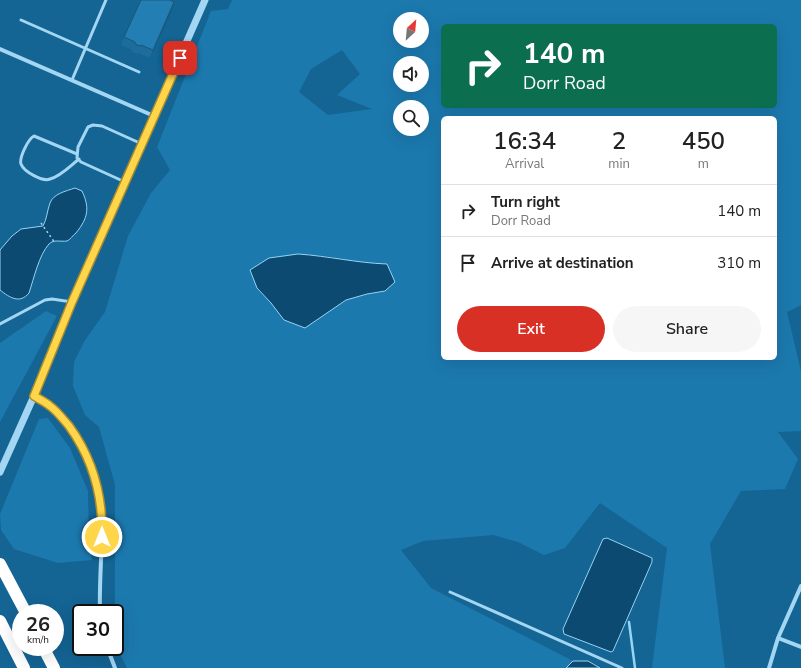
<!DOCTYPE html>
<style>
:root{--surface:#fff;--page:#f6f6f6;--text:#222;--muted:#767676;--line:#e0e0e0;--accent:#d93025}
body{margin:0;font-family:"Nunito Sans",sans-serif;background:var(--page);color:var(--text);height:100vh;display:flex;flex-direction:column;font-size:15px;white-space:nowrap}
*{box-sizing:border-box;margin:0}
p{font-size:13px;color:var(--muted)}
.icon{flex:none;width:22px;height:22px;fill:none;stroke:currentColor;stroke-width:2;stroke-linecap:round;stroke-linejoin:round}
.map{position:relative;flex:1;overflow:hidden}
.drawer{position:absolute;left:441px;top:116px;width:336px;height:244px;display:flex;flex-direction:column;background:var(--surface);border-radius:6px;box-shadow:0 4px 16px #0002}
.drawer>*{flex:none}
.banner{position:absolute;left:441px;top:24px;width:336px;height:84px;border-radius:6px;box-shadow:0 4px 16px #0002;background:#0b6e4f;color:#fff;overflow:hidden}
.needle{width:26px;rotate:26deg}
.tools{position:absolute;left:393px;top:12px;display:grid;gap:8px}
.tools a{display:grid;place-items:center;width:36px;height:36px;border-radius:50%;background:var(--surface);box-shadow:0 4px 16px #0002;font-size:20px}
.speed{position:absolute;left:12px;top:604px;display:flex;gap:8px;font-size:20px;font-weight:700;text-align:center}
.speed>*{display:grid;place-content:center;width:52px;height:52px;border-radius:50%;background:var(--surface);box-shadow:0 4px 16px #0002;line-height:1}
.speed small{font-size:10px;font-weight:400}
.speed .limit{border:2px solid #111;border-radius:6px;background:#fff;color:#111}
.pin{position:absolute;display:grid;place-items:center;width:34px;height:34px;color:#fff;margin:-17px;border-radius:8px;box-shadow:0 2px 6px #0006}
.me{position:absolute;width:44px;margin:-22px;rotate:0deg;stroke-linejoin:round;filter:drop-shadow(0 0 3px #0008)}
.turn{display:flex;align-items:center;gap:14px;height:84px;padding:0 16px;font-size:18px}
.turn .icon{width:52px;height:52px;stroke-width:2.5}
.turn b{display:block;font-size:28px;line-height:34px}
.eta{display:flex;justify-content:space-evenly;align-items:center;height:68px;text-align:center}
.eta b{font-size:24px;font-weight:600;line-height:28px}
.primary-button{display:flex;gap:8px;margin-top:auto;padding:8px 16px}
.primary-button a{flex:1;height:46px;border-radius:24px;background:var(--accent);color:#fff;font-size:16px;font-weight:600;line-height:46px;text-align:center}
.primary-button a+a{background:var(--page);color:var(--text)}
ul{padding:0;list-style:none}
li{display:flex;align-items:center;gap:12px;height:52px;padding:0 16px;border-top:1px solid var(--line)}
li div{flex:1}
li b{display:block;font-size:15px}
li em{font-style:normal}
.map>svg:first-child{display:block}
.green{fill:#1c79ae;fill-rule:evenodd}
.water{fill:#0c4a71;stroke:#95d4f5}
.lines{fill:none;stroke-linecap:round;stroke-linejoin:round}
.stream{stroke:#95d4f5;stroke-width:2.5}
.path{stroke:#a3d6f2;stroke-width:1.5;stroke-dasharray:2 3;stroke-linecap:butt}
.service{stroke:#a3d6f2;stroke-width:3}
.minor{stroke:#a3d6f2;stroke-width:4}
.tertiary{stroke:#a3d6f2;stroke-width:7}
.motorway{stroke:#fff;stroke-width:12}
.wall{fill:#1d6c9a}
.shaded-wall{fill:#18587d}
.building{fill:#227eb3;stroke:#18587d}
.route-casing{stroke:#a68a30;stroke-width:10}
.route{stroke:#ffd54a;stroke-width:7}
</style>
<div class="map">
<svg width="801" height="668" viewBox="0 0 801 668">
<rect width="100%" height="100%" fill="#146494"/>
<!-- green -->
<path class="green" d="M232 0H801V305L787 312 801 371V431L778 432 798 459 785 489 741 491 710 544 725 668H652L667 548 600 503 565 548 544 555 518 542 493 535 423 541 401 550 431 588 573 661 566 668H127L121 656 115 612V485L99 427 85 415 73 386 74 362 85 340 105 312 128 236 151 193 170 170 157 147 211 11 228 9ZM400 19H422V41H400ZM443 26H775V106H443ZM342 50 360 74 337 95 372 109 328 115 299 92 311 69ZM400 63H422V85H400ZM400 107H422V129H400ZM443 118H775V358H443ZM298 254 327 256 363 263 385 291 367 294 346 300 271 303 257 289Z
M46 311 57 316 0 422V343Z
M48 418 70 448 88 491 89 534 92 560 58 563 14 549 1 530 0 514 39 419Z"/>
<!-- water -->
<path class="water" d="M75 188 82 191C90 208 88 218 76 233 73 235 70 240 67 241 60 242 54 239 49 244 39 255 34 278 29 293 20 304 10 298 0 290V250L12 236 21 229 43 226C47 219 47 211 50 203 53 194 66 191 75 188Z
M298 254C328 256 357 263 387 264L395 282 385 291 367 294 346 300 305 328 284 320 271 303 257 288 250 270 269 258Z
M607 538 652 558V562L613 651 611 652 564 634 563 629 603 539Z
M573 661H588L600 668H566Z"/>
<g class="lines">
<!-- stream -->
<path class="stream" d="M629 622 635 668"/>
<!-- path -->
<path class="path" d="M41 223 55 243"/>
<!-- service -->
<path class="service" d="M21 20 139 72
M72 80 106 0
M77 154 34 136C28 139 19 158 21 164 24 172 43 182 50 179 61 176 70 166 79 159
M125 182 81 162 77 158 78 147 88 127 93 125 102 126 142 144
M0 324 45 300 52 299 72 302
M450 592 622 668"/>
<!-- minor -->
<path class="minor" d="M0 49 154 116
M34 396C40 400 47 403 52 407 84 437 102 481 102 525 102 554 99 584 100 613
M778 638 801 647
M107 647 115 668
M769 668 778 638 801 586"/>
<!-- tertiary -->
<path class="tertiary" d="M0 472 34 396 72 302 205 0"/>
<!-- motorway -->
<path class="motorway" d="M0 564 26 613
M0 621 24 668
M43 647 54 668"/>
</g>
<!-- wall -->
<path class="wall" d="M172 10 150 58 138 53 137 54 132 52V50L121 45 124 37Z"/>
<!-- shaded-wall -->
<path class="shaded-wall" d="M174 2 172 10 150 58 153 50Z"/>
<!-- building -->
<path class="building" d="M141 0H170L174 2 153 50 141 45 140 46 135 44V42L124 37Z"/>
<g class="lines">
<!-- route casing -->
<g class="route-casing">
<path id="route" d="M102 537C103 497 93 459 69 426 63 419 57 411 50 406 45 402 39 399 34 396L72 302 180 58"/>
</g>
<!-- route -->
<use href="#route" class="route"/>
</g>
</svg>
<div class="tools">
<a><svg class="needle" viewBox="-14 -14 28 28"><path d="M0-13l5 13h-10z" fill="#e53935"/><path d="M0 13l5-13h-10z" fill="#767676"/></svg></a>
<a><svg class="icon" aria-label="sound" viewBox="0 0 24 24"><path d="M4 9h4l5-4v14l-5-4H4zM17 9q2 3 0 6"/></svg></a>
<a><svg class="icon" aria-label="search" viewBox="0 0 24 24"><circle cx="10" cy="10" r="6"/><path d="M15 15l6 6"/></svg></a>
</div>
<div class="speed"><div>26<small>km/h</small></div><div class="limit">30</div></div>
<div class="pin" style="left:180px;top:58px;background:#d93025"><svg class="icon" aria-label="arrive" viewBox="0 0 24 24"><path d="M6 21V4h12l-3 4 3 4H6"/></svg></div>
<svg class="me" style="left:102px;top:537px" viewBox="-20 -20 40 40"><circle r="17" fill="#ffd54a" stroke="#fff" stroke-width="3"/><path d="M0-11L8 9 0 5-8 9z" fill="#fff"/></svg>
<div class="banner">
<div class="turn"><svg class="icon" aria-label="right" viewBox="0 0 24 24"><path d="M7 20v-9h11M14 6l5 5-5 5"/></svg><div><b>140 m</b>Dorr Road</div></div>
</div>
<section class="drawer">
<div class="eta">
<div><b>16:34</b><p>Arrival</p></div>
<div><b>2</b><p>min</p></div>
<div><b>450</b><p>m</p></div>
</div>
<ul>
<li><svg class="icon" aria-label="right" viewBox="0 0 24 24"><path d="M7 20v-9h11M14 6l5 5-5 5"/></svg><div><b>Turn right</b><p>Dorr Road</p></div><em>140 m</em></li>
<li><svg class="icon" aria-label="arrive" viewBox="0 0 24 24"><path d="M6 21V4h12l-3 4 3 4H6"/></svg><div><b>Arrive at destination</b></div><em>310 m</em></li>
</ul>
<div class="primary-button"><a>Exit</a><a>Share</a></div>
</section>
</div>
